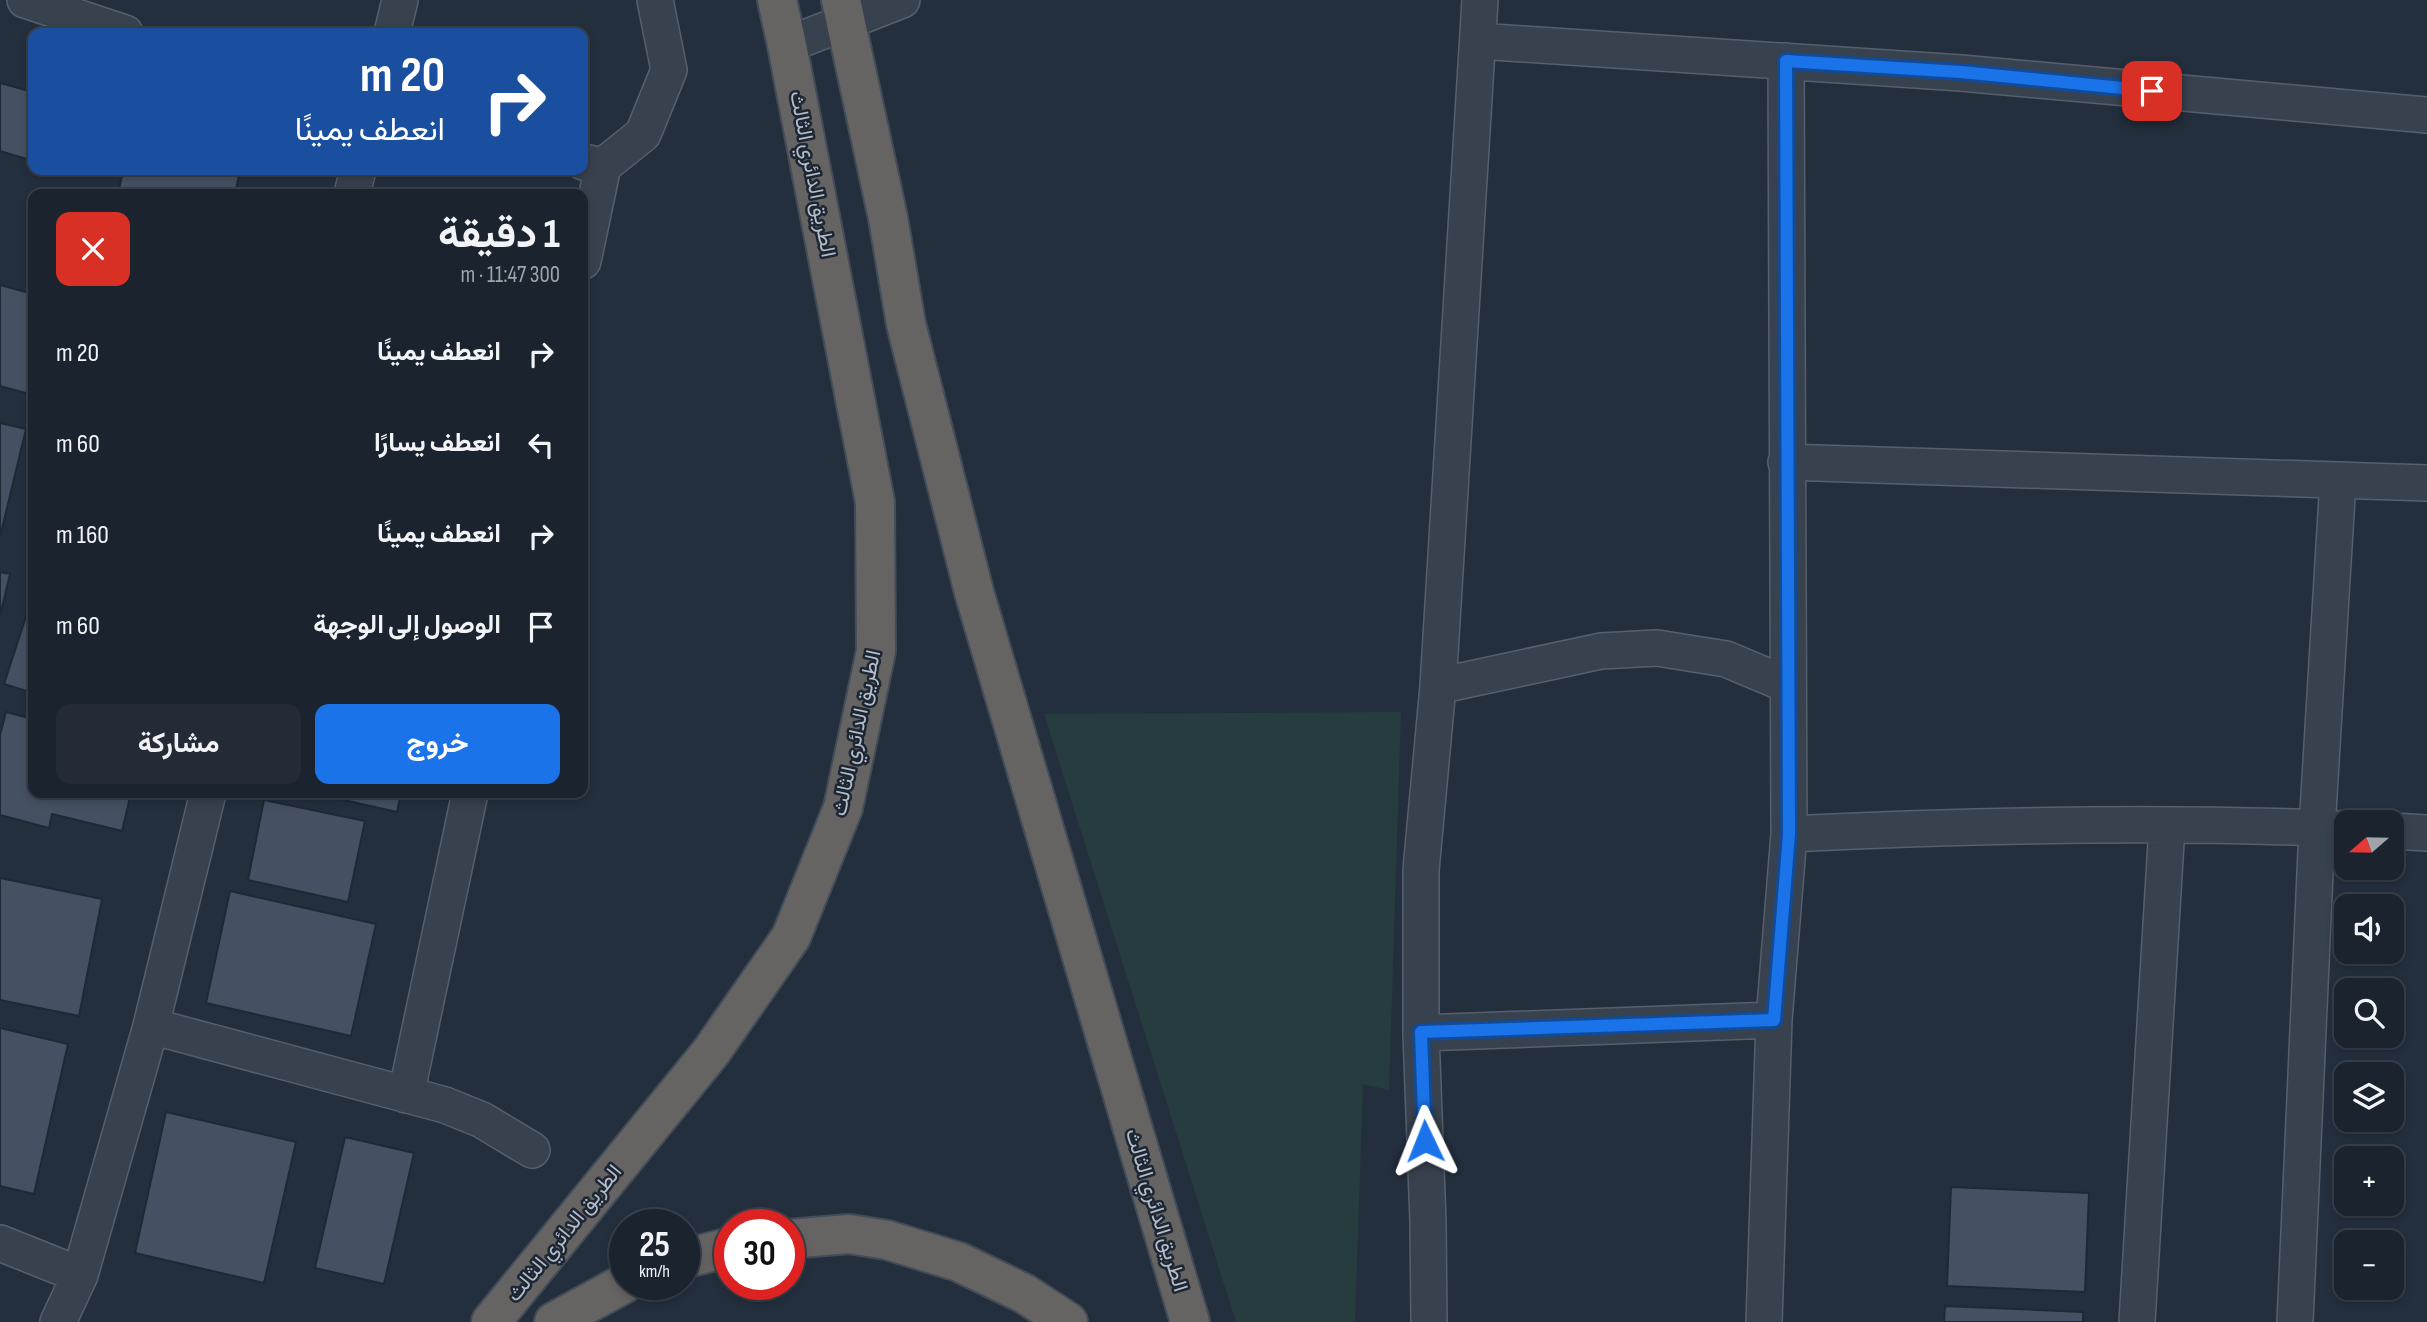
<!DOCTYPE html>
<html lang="ar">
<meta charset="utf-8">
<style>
:root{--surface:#1b232e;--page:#242b36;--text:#f1f3f6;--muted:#a0a4aa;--line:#39404a;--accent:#1a73e8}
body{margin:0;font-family:"Sofia Sans Condensed",Vazirmatn,sans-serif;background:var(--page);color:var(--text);direction:rtl;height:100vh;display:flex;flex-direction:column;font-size:26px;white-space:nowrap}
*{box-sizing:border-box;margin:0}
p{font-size:23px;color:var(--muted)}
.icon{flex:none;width:38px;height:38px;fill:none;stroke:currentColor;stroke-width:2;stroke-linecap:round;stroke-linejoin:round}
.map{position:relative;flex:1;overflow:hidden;direction:ltr}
.panel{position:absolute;left:28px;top:189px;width:560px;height:609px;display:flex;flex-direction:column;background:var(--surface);border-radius:14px;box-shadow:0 4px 10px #0003,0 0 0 2px var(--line);direction:rtl}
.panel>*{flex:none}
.hud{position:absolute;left:28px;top:28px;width:560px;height:147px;border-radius:14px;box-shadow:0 4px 10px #0003,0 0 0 2px var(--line);direction:rtl;background:#1a4fa0;color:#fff;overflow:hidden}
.needle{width:46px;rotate:250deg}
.buttons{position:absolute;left:2334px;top:810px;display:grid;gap:14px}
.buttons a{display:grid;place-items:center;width:70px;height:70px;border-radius:14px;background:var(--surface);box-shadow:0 4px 10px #0003,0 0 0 2px var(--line);font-size:35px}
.speed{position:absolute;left:609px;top:1209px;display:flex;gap:14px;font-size:35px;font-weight:700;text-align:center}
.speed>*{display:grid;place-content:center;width:91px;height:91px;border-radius:50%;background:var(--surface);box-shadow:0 4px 10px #0003,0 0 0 2px var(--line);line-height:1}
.speed small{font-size:18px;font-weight:400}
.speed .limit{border:10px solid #d22;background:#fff;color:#111}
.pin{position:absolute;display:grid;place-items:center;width:60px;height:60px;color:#fff;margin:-30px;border-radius:14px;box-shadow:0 4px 10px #0006}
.me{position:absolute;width:77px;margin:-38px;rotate:358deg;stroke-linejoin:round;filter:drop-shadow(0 0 5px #0008)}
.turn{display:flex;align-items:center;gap:24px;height:147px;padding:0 28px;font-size:32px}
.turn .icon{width:91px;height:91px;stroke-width:2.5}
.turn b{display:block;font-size:49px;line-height:60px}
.round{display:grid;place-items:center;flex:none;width:74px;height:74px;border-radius:14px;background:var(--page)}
.head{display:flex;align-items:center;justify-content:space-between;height:119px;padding:0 28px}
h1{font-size:42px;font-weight:700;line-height:52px}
.button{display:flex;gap:14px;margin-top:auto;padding:14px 28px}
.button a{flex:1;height:80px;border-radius:14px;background:var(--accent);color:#fff;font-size:28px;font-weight:700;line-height:80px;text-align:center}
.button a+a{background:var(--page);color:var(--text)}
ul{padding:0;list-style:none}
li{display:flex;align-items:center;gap:21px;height:91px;padding:0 28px}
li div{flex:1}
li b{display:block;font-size:26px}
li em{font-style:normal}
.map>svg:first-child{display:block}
.green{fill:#263c3f}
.building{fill:#455162;stroke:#1f2835;stroke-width:2}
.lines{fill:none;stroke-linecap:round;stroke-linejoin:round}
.minor-casing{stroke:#565f6c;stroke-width:38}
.trunk-casing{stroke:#434c59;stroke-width:42}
.minor{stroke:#38414e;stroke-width:35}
.trunk{stroke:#656462;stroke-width:38}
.route-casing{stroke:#114b97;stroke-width:18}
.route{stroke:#1a73e8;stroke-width:12}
.labels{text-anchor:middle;stroke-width:5;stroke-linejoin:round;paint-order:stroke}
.street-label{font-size:21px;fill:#b4bcc9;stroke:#1d2633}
</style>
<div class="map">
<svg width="2427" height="1322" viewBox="0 0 2427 1322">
<rect width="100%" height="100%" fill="#242f3e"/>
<!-- green -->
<path class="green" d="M1401 712 1389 1090 1363 1084 1355 1322H1236L1044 714Z"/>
<!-- building -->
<path class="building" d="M0 83 33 92V161L0 151Z
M65 170H90L88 176Z
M123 170H240L235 194H118Z
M0 285 33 294V395L0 386Z
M0 423 26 429 0 537Z
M0 572 10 574 0 616Z
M33 595V693L4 684Z
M6 712 33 719V793H131L122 831 52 814 49 828 0 815V735Z
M313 793H401L397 812Z
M264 800 365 821 348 902 248 880Z
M0 878 102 899 79 1016 0 1000Z
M230 891 376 924 351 1036 206 1003Z
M0 1028 68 1044 34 1194 0 1186Z
M166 1112 296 1142 264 1283 135 1253Z
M345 1137 414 1153 384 1284 315 1268Z
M1951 1187 2089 1193 2085 1292 1947 1286Z
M1945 1306 2083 1312V1322H1944Z"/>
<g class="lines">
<!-- minor casing -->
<g class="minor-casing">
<path id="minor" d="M25 0 125 33
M392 33 400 0
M1478 41 1961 73 2427 115
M787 45 902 0
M583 162 603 166 643 134 669 70 655 0
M352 194 358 170
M583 261 603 166
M1786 462 2427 483
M1438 686 1601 651 1657 648 1726 659 1788 685
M2392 831 2427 833
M1789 834C1974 825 2161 821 2347 829
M151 1026 445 1105 482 1120 532 1150
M1421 1033 1774 1020
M406 1095 470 793
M0 1243 80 1275
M58 1322 80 1275 151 1026 208 793
M1429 1322 1428 1222 1421 1033V870L1438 686 1480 0
M1764 1322 1774 1020 1789 834 1786 61
M2137 1322 2167 826
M2295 1322 2317 828 2338 480"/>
</g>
<!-- trunk casing -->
<g class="trunk-casing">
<path id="trunk" d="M841 0 888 218 906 324 974 592 1190 1322
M789 1239 849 1234 887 1240 959 1262 1025 1294 1068 1322
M684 1259 730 1247
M491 1322 711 1052 791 937 843 808 876 651 875 502 787 45 777 0
M554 1322 625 1283"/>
</g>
<!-- minor -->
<use href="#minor" class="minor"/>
<!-- trunk -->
<use href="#trunk" class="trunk"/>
</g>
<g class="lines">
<!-- route casing -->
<g class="route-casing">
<path id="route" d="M1425 1141 1421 1032 1774 1020 1789 834 1786 61 1961 72 2152 91"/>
</g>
<!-- route -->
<use href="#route" class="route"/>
</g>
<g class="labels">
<!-- street labels -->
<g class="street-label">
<text transform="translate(813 174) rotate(79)" y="7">الطريق الدائري الثالث</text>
<text transform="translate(856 733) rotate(-78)" y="7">الطريق الدائري الثالث</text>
<text transform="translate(1157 1210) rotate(73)" y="7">الطريق الدائري الثالث</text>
<text transform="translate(564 1233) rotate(-51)" y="7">الطريق الدائري الثالث</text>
</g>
</g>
</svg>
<div class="buttons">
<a><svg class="needle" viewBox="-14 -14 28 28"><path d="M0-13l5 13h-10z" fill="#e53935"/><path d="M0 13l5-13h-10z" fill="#a0a4aa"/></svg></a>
<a><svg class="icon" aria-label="sound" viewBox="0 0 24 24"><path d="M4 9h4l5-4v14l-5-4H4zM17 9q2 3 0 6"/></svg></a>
<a><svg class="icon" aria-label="search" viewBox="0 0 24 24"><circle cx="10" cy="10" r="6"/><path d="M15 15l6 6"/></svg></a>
<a><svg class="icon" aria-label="layers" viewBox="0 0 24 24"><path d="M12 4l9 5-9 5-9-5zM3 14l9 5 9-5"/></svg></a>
<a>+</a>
<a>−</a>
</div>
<div class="speed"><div>25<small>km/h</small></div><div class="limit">30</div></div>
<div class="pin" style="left:2152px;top:91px;background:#d93025"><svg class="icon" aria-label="arrive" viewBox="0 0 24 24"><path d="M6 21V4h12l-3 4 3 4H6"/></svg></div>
<svg class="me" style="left:1425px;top:1141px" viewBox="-20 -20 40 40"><path d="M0-17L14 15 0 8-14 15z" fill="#1a73e8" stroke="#fff" stroke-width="4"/></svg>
<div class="hud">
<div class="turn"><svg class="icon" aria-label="right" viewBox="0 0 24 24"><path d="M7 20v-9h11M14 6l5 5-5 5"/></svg><div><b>20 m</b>انعطف يمينًا</div></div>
</div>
<section class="panel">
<div class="head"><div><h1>1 دقيقة</h1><p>300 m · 11:47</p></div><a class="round" style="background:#d93025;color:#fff"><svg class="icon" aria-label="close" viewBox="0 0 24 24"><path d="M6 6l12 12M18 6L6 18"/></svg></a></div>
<ul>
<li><svg class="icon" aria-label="right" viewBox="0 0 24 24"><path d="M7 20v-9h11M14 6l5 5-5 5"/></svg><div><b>انعطف يمينًا</b></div><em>20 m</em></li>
<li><svg class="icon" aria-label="left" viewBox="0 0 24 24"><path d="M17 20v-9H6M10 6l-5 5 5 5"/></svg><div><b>انعطف يسارًا</b></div><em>60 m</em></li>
<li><svg class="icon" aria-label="right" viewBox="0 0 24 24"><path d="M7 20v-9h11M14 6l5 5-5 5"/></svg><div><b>انعطف يمينًا</b></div><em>160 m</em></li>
<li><svg class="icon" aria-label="arrive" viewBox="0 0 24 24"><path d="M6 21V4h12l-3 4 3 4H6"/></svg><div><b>الوصول إلى الوجهة</b></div><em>60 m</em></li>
</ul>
<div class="button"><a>خروج</a><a>مشاركة</a></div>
</section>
</div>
